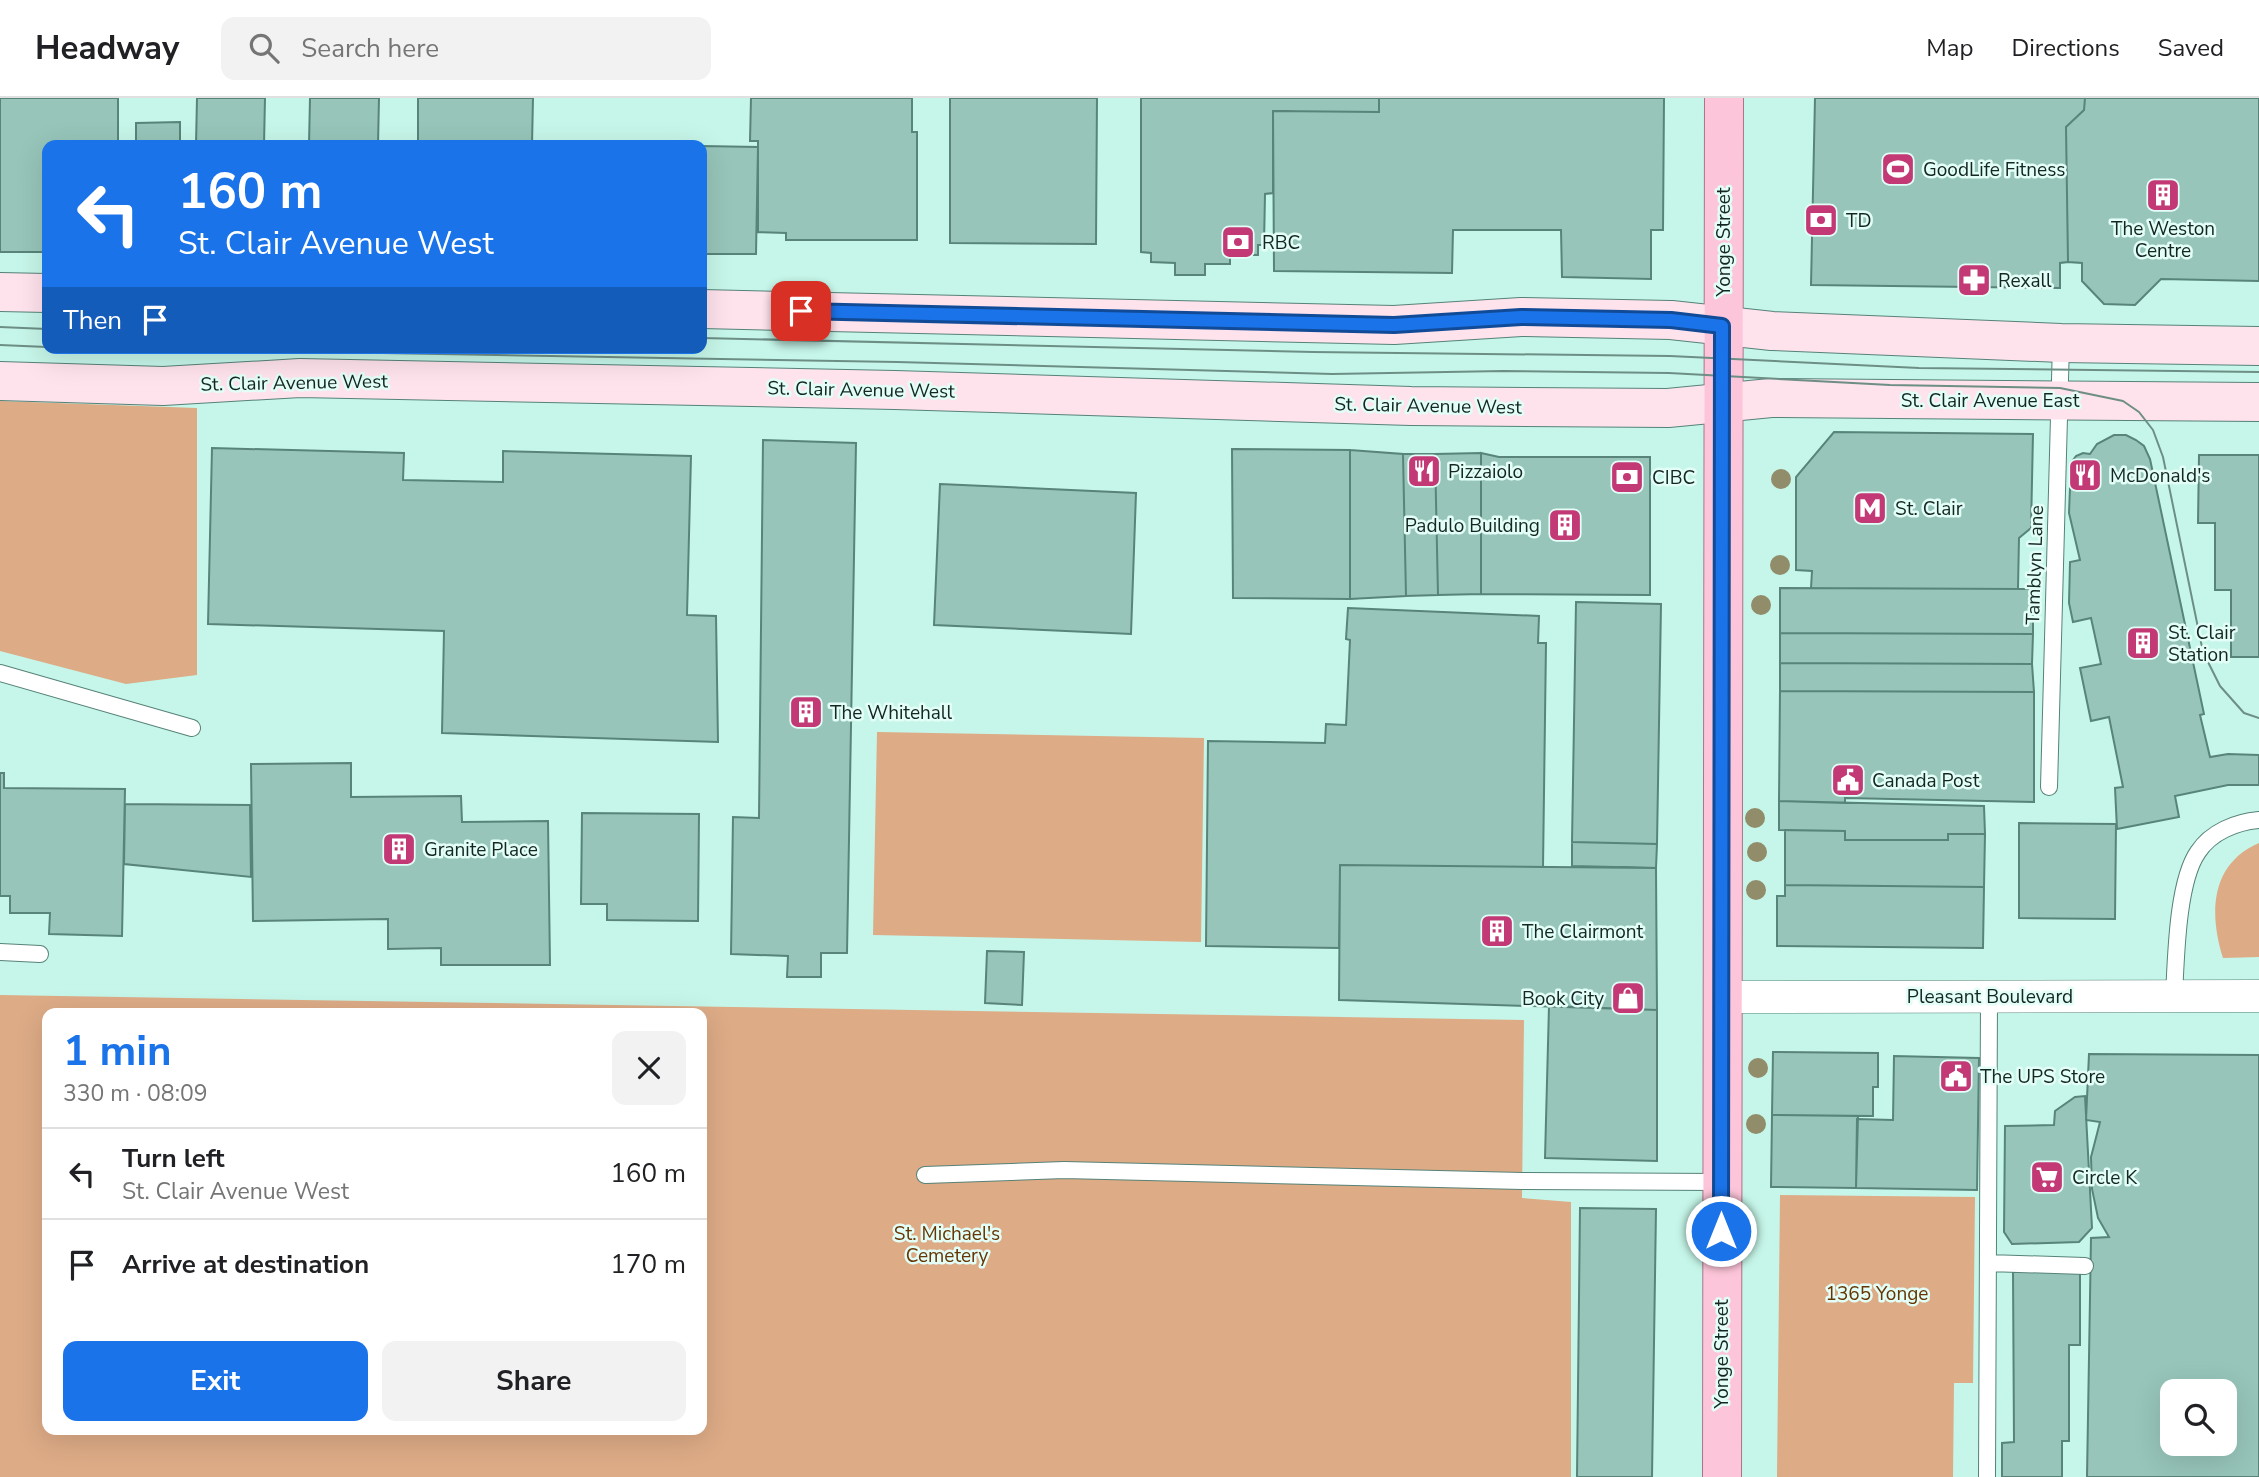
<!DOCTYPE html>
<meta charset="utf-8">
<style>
:root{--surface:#fff;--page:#f2f2f2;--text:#202124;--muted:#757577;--line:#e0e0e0;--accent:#1a73e8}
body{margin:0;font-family:"Nunito Sans",sans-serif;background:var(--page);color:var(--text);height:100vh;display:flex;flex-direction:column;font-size:26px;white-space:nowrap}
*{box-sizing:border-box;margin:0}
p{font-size:23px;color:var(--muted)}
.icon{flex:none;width:38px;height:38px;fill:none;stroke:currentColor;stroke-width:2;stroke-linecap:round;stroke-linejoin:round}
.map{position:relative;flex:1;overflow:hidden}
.panel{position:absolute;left:42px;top:910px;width:665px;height:427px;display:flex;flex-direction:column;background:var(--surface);border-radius:14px;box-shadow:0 7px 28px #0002}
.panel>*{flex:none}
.top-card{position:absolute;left:42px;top:42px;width:665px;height:214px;border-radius:14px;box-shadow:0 7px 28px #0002;background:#1a73e8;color:#fff;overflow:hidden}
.buttons{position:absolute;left:2160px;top:1281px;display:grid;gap:14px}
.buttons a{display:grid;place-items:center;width:77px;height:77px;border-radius:14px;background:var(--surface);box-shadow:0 7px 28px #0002;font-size:35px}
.pin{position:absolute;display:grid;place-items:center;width:60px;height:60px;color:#fff;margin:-30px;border-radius:14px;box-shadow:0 4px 10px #0006}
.me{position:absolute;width:77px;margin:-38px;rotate:0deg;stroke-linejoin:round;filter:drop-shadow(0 0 5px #0008)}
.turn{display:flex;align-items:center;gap:24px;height:147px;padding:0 21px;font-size:32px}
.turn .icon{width:91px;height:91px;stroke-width:2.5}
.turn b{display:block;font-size:49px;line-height:60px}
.then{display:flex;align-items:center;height:66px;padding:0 21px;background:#0003;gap:14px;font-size:26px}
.round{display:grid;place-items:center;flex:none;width:74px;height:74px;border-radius:14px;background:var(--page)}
.summary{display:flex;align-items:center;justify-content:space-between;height:119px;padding:0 21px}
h1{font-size:42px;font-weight:700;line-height:52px;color:var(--accent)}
.cta{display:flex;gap:14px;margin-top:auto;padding:14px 21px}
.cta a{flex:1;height:80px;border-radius:14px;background:var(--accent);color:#fff;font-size:28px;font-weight:700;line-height:80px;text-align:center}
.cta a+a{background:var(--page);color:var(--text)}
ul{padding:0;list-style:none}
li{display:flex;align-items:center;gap:21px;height:91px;padding:0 21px;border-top:2px solid var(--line)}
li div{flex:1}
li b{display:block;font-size:26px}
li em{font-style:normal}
header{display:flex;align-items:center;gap:42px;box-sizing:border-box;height:98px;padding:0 35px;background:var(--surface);border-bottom:2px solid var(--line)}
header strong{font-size:33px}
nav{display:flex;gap:38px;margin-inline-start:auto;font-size:24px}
.search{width:490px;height:63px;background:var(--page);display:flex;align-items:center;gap:18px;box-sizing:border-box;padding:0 24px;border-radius:14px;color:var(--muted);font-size:26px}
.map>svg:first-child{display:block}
.green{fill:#ddab86;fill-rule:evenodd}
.building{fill:#97c5ba;stroke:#588479;stroke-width:2;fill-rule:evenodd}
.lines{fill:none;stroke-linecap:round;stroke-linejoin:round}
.service-casing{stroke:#568278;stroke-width:18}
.minor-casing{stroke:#568278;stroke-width:33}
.secondary-casing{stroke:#568278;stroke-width:40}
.primary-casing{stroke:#ab7488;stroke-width:40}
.service{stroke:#fff;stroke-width:16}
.minor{stroke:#fff;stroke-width:32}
.secondary{stroke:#fee2ec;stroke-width:38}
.primary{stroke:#fdc5d9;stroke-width:38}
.tram{stroke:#6d8e85;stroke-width:2}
.tree{fill:#918c6a}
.route-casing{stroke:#114b97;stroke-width:18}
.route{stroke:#1a73e8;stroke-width:12}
.labels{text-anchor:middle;stroke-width:5;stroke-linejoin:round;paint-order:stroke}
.poi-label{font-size:19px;fill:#142622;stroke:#e2fef7;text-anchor:start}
.street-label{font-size:19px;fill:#142622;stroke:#e2fef7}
.park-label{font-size:19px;fill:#663503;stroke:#e2fef7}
</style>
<header>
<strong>Headway</strong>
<div class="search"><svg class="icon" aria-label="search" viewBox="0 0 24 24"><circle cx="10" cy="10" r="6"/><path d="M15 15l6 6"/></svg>Search here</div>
<nav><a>Map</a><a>Directions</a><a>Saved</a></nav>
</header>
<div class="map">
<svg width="2259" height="1379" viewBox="0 0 2259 1379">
<rect width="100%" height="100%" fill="#c6f6e9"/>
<!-- green -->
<path class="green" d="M0 303 197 310V577L126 586 0 553Z
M877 634 1204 640 1201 844 873 837Z
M2259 745V859L2223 860C2209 816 2210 766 2259 745Z
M0 897 1524 922 1522 1100 1571 1104V1379H0ZM47 915H702V1332H47Z
M1780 1097 1975 1099 1973 1285H1954L1953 1379H1777Z"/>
<!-- building -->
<path class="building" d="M0 0H118V47H47V154H0Z
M197 0H265L264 47H196Z
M310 0H379L378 47H309Z
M418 0H533L532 47H418Z
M751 0H912V34H917V142H786V135L758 134V43H750Z
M950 0H1097L1096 146 950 145Z
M1141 0H1379V14L1273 13V95L1265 96 1264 147H1258V157H1230V166H1205V177H1175V165L1151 164V155L1141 154Z
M1379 0H1664L1663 132H1651V181L1562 179 1561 132H1453L1452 175 1274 173 1273 13 1379 14Z
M1815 0H2085L2084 12 2066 29 2068 164 2060 165V190L1811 187Z
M2085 0H2259V183L2161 181 2135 207 2104 206 2082 183V165L2068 164 2066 29 2084 12Z
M180 24V47H136V25Z
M702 48 758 49 756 156H702Z
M1834 334 2033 336 2031 430 2019 440 2018 491 1811 490 1812 473 1796 472V379Z
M2114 337H2126L2136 342 2144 348 2150 361 2204 616 2200 617 2210 659 2228 656 2259 657V687H2228L2175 698 2179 719 2117 731 2115 690 2123 689 2109 619 2091 623 2080 570 2101 566 2091 520 2073 524 2069 505 2070 464 2080 462 2069 415 2071 365 2076 358 2083 355 2090 356 2097 346Z
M763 342 856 345 847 855H821V879H787L788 858 731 856 733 719 759 720Z
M212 350 404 355 403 382 503 384V353L691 358 687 517 716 518 718 644 442 635 444 533 208 526Z
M1232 351 1350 352V501L1233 500Z
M1350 352 1403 356 1406 498 1350 501Z
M1481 355 1499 359H1650V497L1481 496Z
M1481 355V496L1438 497 1435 356Z
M1403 356H1435L1438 497 1406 498Z
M2199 357H2259V559H2231V492H2215V425H2198Z
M940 386 1136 395 1131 536 934 527Z
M1780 490 2033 491V536L1780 535Z
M1576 504 1661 506 1657 746 1572 744Z
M1348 510 1539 518 1538 545H1546L1543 769 1340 767 1339 850 1206 848 1208 643 1325 645 1326 626 1346 627 1350 542 1346 541Z
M1780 535 2033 536 2032 566 1780 565Z
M1780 565 2032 566 2034 594 1780 593Z
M1780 593 2034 594V704L1845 700V705L1779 703Z
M351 665V699L461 698 462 724 548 723 550 867H441V850L388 851V821L253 823 251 666Z
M0 675H4V690L125 691 122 838 49 836 50 815H10V798H0Z
M1779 703 1984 708 1985 736H1948V742H1845V733L1779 732Z
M125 706 250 707 251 779 124 766Z
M582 715 699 716 698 823 607 822V806H581Z
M2019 725 2116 726 2115 821 2019 820Z
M1785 732 1845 733V742H1948V736H1985L1984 789 1785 787Z
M1572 744 1657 746 1656 770 1572 768Z
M1340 767 1656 770 1657 912 1339 902Z
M1785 787 1984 789 1983 850 1777 848V798H1785Z
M987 853 1024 854 1022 907 985 905Z
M1549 908 1657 912V1063L1545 1060Z
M1773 954 1878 955V989H1873V1018L1772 1017Z
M2089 956 2259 957V1379H2087L2091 1140 2109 1139 2098 1120 2092 1091 2091 1059 2100 1024 2086 1022ZM2172 1293H2224V1346H2172Z
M1894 958 1979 960 1977 1092 1856 1090 1857 1021 1893 1022Z
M2085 998 2092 1130 2079 1144 2012 1146 2004 1134 2005 1028 2054 1027 2055 1013 2075 999Z
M1772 1017 1858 1018 1856 1090 1771 1089Z
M1580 1110 1656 1111 1652 1379H1577Z
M2013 1174H2080V1247H2069V1343H2062V1379H2002V1345L2014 1344Z"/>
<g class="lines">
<!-- service casing -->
<g class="service-casing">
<path id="service" d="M0 575 192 630
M2049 689 2061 245
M0 854 40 856
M2174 898C2176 861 2177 784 2198 754 2211 734 2236 724 2259 722
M925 1077 1064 1072 1522 1083 1721 1084
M1988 1165 2085 1168
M1987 1379 1989 899"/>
</g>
<!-- minor casing -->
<g class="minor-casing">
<path id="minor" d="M1721 899 2259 898"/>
</g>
<!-- secondary casing -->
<g class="secondary-casing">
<path id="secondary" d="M0 194 47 195
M702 211 1394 227 1521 219 1671 222 1772 233 2061 245 2259 248
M0 283 163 288 300 280 895 292 1411 308 1668 310 1771 300 2259 304"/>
</g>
<!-- primary casing -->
<g class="primary-casing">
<path id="primary" d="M1722 1379 1724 0"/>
</g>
<!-- service -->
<use href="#service" class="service"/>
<!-- minor -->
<use href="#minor" class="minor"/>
<!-- secondary -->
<use href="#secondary" class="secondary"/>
<!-- primary -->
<use href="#primary" class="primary"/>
<!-- tram -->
<path class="tram" d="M0 229 47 231
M702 240 1313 254 1670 258 1919 270 2259 274
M0 247 47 249
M88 250 897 264 1332 276 1503 273 1669 275 1890 287 2060 290 2123 303 2139 314 2153 332 2163 359 2203 554 2220 588 2244 615 2259 620"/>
</g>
<!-- trees -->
<g class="tree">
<circle cx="1781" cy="381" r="10"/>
<circle cx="1780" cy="467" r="10"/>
<circle cx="1761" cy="507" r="10"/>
<circle cx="1755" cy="720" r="10"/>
<circle cx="1757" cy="754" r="10"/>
<circle cx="1756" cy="792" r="10"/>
<circle cx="1758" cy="970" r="10"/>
<circle cx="1756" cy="1026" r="10"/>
</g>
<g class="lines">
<!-- route casing -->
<g class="route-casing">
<path id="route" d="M801 213 1394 227 1521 219 1671 222 1722 228 1721 1133"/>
</g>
<!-- route -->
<use href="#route" class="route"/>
</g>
<!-- icons -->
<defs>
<g id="stadium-square" transform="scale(1.75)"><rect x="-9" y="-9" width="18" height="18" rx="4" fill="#c23975" stroke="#e2fef7"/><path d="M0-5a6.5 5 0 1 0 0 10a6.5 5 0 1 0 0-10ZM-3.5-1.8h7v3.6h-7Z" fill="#fff"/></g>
<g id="building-square" transform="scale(1.75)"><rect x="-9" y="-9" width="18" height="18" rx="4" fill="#c23975" stroke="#e2fef7"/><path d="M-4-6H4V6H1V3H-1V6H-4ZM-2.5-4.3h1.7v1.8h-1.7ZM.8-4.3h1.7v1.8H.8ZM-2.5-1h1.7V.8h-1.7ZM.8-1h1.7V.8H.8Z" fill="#fff"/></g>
<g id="bank-square" transform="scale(1.75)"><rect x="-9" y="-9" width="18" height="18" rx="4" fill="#c23975" stroke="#e2fef7"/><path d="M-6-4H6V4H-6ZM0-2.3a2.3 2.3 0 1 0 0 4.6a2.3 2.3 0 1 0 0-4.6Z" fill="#fff"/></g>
<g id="pharmacy-square" transform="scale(1.75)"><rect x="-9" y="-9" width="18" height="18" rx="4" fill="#c23975" stroke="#e2fef7"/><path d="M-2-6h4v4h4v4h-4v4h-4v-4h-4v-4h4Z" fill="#fff"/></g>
<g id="restaurant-square" transform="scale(1.75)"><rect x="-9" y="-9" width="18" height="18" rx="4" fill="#c23975" stroke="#e2fef7"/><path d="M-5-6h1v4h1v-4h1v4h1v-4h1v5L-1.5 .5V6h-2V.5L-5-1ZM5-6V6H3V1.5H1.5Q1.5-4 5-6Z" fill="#fff"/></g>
<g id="metro-square" transform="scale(1.75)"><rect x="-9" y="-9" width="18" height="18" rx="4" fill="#c23975" stroke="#e2fef7"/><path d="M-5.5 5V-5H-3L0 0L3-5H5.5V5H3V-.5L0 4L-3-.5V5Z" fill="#fff"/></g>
<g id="civic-square" transform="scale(1.75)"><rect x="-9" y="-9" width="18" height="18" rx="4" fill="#c23975" stroke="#e2fef7"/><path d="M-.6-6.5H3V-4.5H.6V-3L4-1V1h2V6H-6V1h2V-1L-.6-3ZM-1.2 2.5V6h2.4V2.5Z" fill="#fff"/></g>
<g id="shop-square" transform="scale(1.75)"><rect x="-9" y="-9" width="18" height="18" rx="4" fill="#c23975" stroke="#e2fef7"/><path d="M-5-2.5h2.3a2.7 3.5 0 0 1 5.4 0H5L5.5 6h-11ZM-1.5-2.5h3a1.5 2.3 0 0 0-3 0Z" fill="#fff"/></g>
<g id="supermarket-square" transform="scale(1.75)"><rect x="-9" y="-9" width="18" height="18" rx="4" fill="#c23975" stroke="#e2fef7"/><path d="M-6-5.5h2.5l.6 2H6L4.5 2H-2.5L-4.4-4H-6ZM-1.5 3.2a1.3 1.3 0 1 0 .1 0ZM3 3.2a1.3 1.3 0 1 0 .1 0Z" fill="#fff"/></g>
</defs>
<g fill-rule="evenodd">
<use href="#stadium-square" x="1898" y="71"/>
<use href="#building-square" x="2163" y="97"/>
<use href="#bank-square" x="1821" y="122"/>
<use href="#bank-square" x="1238" y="144"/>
<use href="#pharmacy-square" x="1974" y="182"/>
<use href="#restaurant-square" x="1424" y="373"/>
<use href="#restaurant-square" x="2085" y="377"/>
<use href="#bank-square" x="1627" y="379"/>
<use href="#metro-square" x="1870" y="410"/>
<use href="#building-square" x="1565" y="427"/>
<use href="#building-square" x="2143" y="545"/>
<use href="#building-square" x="806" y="614"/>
<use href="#civic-square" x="1848" y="682"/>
<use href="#building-square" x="399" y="751"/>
<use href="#building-square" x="1497" y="833"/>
<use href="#shop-square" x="1628" y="900"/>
<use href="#civic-square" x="1956" y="978"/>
<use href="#supermarket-square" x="2047" y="1079"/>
</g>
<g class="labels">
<!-- poi labels -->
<g class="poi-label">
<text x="1923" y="78">GoodLife Fitness</text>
<text x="1846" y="129">TD</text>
<text x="2163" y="137" text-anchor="middle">The Weston<tspan x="2163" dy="22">Centre</tspan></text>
<text x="1262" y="151">RBC</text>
<text x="1998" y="189">Rexall</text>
<text x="1448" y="380">Pizzaiolo</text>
<text x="2110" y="384">McDonald's</text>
<text x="1652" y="386">CIBC</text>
<text x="1895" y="417">St. Clair</text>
<text x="1540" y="434" text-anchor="end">Padulo Building</text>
<text x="2168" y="541">St. Clair<tspan x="2168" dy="22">Station</tspan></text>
<text x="830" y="621">The Whitehall</text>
<text x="1872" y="689">Canada Post</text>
<text x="424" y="758">Granite Place</text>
<text x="1522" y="840">The Clairmont</text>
<text x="1604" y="907" text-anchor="end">Book City</text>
<text x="1980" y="985">The UPS Store</text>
<text x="2072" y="1086">Circle K</text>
</g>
<!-- street labels -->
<g class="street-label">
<text transform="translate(1723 144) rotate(-90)" y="7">Yonge Street</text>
<text transform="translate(294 284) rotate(-1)" y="7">St. Clair Avenue West</text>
<text transform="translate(861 291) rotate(1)" y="7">St. Clair Avenue West</text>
<text x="1990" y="309">St. Clair Avenue East</text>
<text transform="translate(1428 307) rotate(1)" y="7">St. Clair Avenue West</text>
<text transform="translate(2034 467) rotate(-88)" y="7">Tamblyn Lane</text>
<text x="1990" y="905">Pleasant Boulevard</text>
<text transform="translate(1721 1256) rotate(-90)" y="7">Yonge Street</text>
</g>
<!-- park labels -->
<g class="park-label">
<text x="947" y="1142">St. Michael's<tspan x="947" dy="22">Cemetery</tspan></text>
<text x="1877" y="1202">1365 Yonge</text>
</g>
</g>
</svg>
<div class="buttons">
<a><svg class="icon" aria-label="search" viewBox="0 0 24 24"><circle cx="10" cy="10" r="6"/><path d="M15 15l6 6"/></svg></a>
</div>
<div class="pin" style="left:801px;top:213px;background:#d93025"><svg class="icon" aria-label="arrive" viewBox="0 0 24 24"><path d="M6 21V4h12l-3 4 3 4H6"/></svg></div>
<svg class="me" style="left:1721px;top:1133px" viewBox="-20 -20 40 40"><circle r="17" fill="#1a73e8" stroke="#fff" stroke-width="3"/><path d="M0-11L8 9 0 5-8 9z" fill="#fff"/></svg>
<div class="top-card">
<div class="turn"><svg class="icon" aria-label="left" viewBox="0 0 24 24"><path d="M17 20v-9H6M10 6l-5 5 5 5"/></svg><div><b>160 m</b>St. Clair Avenue West</div></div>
<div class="then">Then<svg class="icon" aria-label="arrive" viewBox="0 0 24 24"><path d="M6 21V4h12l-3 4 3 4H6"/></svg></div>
</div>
<section class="panel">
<div class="summary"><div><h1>1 min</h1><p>330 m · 08:09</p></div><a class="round"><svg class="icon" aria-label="close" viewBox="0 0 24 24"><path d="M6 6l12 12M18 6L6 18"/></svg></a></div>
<ul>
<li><svg class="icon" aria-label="left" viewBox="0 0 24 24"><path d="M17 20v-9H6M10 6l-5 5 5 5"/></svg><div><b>Turn left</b><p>St. Clair Avenue West</p></div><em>160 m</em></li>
<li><svg class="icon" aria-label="arrive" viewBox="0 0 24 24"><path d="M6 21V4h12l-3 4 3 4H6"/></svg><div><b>Arrive at destination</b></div><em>170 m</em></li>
</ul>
<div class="cta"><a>Exit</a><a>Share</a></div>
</section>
</div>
